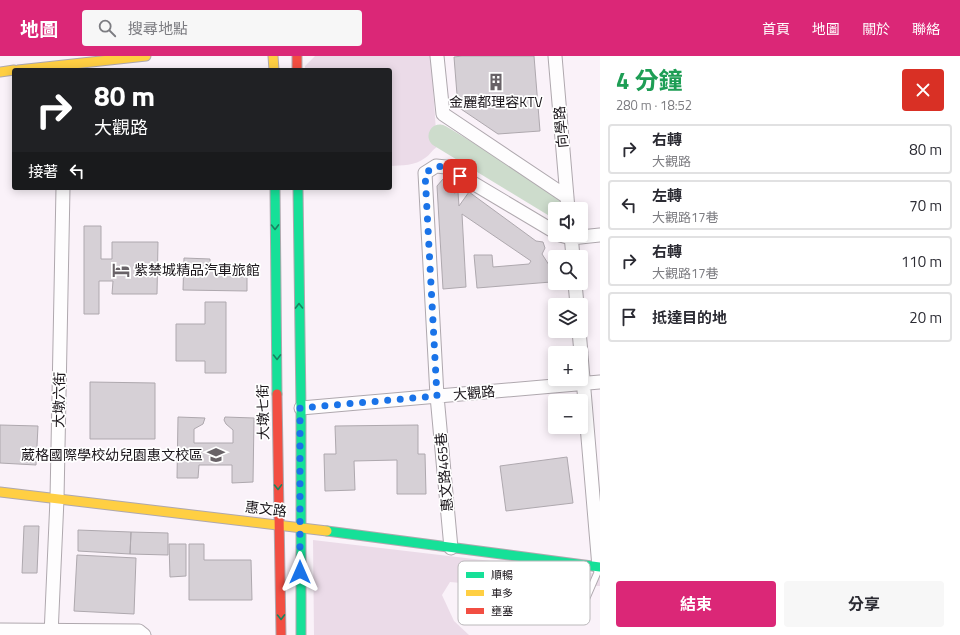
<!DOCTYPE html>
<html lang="zh-TW">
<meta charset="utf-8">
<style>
:root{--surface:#fff;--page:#f7f7f7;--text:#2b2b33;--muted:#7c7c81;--line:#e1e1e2;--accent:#db2777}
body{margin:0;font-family:"Titillium Web","Noto Sans TC",sans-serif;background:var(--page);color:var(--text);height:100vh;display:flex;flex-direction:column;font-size:15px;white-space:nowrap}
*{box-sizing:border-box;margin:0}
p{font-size:13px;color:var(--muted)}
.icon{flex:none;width:22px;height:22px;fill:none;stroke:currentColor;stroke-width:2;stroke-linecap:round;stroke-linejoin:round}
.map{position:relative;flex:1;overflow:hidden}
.sheet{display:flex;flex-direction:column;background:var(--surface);width:360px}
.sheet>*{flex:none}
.top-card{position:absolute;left:12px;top:12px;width:380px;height:122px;border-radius:4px;box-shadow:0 2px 10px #0003;background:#202124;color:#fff;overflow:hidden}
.controls{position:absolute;left:548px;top:146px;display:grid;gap:8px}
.controls a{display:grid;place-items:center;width:40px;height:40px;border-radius:4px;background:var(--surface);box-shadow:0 2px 10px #0003;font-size:20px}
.pin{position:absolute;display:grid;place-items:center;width:34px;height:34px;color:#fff;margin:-17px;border-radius:8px;box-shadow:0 2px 6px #0006}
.me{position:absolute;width:44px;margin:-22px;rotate:0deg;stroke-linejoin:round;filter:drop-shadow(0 0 3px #0008)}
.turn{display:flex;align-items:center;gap:14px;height:84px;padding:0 16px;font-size:18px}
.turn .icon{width:52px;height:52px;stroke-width:2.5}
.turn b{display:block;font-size:28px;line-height:34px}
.then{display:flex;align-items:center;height:38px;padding:0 16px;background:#0003;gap:8px;font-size:15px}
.round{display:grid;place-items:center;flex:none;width:42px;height:42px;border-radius:4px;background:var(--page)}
.headline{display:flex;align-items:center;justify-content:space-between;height:68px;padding:0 16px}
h1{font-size:24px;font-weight:700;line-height:30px;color:#1e9e55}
.button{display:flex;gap:8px;margin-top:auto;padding:8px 16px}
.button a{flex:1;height:46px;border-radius:4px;background:var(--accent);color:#fff;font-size:16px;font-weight:700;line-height:46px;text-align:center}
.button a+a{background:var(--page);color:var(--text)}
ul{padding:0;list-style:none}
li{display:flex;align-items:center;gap:12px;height:50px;margin:0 8px 6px;padding:0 8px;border:2px solid var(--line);border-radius:4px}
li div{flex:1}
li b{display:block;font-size:15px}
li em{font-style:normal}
header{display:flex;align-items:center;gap:24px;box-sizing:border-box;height:56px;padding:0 20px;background:var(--accent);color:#fff}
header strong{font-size:19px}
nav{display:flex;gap:22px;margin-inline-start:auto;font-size:14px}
.search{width:280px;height:36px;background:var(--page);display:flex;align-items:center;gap:10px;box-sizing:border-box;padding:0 14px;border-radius:4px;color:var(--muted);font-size:15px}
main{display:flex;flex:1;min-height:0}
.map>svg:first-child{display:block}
.green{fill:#ebdbe8}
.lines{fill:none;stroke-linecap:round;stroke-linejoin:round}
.river{stroke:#cddccc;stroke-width:23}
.building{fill:#d6d0d6;stroke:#aea8ae}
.lane-casing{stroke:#afa8ae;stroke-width:8}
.street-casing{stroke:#afa8ae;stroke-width:15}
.fast-casing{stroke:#afa8ae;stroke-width:11}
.slow-casing{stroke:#afa8ae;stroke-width:11}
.jam-casing{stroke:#afa8ae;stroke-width:11}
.lane{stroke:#fefdfe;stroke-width:6}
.street{stroke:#fefdfe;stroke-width:13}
.fast{stroke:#16e098;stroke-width:9}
.slow{stroke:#ffcf43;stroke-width:9}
.jam{stroke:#f24e42;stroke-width:9}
.oneway{stroke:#17845f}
.route{stroke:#1a73e8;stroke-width:7;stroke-dasharray:0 12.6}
.labels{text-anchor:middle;stroke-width:3.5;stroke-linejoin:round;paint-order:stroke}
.poi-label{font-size:14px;fill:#191419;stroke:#fff}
.street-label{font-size:14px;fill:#191419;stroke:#fff}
.key{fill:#fff;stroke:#bab8ba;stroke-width:1}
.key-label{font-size:11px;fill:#191419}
</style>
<header>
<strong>地圖</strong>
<div class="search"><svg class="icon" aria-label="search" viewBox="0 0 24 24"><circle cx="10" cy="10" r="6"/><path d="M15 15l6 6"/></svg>搜尋地點</div>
<nav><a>首頁</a><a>地圖</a><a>關於</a><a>聯絡</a></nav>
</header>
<main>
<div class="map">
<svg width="600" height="579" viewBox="0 0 600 579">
<rect width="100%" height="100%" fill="#faf2f9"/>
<!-- green -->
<path class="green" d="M315 0H431L437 91C432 94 430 99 425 102 415 110 402 109 390 110V14H305V10Z
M313 484 600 518V530H596L550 535 538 534 524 530 514 523 503 521 492 522 465 517 461 527 450 526 442 539 454 565 469 579H314Z"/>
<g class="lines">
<!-- river -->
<path class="river" d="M440 80 560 153"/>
</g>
<!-- building -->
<path class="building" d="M462 0H534L540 75 498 78 458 51 454 1Z
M443 123 451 124 454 127 456 133 454 137 458 136 459 150 469 136 536 185 543 186 545 192 542 198 549 209 551 226 477 232 474 199H492L493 211 529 208 531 205 462 158 466 231 443 233 437 130Z
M84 170H101V203H112V186H158L157 238H112L113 225H99V258H84Z
M184 202 210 203V208L247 209V235L183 234Z
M205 246H226V317H205V305H176V268H205Z
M90 326 155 327V383H90Z
M178 361 205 362 203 368 194 373V387H233V374L226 368 224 364 225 361 254 362 253 426 232 427V409H199L198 422H177Z
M0 369 38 370 36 409 0 407Z
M418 369V398H425L426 438H397V404L354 405 355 434 325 435 324 398H336L335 370Z
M567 401 573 447 506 455 500 410Z
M24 470H39L37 517H22Z
M78 474 131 476 130 498 78 495Z
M131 476 168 477V499L130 498Z
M169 488H186V520L170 521Z
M189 488H204V504H251L252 544H189Z
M77 499 136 502 134 558 74 555Z"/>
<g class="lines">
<!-- lane casing -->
<g class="lane-casing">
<path id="lane" d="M583 550 599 513"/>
</g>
<!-- street casing -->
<g class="street-casing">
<path id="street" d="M437 0 443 58 567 141
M555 0 568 153
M560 179 571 182 600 179
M571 179 573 201
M575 227 577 249
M579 275 581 297
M581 299 599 511
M301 352 600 326
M451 492 437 340 425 117 436 110 446 111 555 176
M0 574 139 575 144 579
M51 579 57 443 63 132"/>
</g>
<!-- fast casing -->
<g class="fast-casing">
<path id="fast" d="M275 132 277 338
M298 132 301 352V579
M327 475 600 511"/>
</g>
<!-- slow casing -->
<g class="slow-casing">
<path id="slow" d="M273 0 274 14
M18 14 146 0
M0 16 14 14
M0 436 327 475"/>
</g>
<!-- jam casing -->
<g class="jam-casing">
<path id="jam" d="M297 0V14
M277 338 281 579"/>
</g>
<!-- lane -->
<use href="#lane" class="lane"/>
<!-- street -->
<use href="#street" class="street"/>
<!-- fast -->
<use href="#fast" class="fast"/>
<!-- slow -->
<use href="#slow" class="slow"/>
<!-- jam -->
<use href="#jam" class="jam"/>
</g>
<!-- one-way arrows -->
<defs><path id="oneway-chevron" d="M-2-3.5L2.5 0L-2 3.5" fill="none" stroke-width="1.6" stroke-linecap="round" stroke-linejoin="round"/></defs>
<g class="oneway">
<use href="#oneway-chevron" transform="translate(275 171) rotate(89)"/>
<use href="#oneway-chevron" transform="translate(299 250) rotate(-91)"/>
<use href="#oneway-chevron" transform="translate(277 301) rotate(89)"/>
<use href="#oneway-chevron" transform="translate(278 431) rotate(89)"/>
<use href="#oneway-chevron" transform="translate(281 561) rotate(89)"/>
</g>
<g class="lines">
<!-- route -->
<path class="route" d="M300 516V352L437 340 425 117 436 110 446 111 460 120"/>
</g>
<!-- icons -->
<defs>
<g id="building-bare" transform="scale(1.38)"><path d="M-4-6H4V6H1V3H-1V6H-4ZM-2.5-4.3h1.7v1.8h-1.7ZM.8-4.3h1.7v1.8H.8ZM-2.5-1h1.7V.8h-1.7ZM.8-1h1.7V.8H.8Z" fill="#686267" stroke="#fff" stroke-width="2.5" paint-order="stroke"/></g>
<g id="hotel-bare" transform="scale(1.38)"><path d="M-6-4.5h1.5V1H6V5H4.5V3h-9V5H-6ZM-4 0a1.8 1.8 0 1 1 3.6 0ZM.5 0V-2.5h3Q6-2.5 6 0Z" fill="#686267" stroke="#fff" stroke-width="2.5" paint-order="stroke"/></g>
<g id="school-bare" transform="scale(1.38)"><path d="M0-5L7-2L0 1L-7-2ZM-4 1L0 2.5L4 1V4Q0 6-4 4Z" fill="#686267" stroke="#fff" stroke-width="2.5" paint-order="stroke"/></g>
</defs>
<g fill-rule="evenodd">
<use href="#building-bare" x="496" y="26"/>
<use href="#hotel-bare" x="121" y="214"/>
<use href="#school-bare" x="216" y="399"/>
</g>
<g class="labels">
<!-- poi labels -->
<g class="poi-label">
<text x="496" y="51">金麗都理容KTV</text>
<text x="134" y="219" text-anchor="start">紫禁城精品汽車旅館</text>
<text x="203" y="404" text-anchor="end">葳格國際學校幼兒園惠文校區</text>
</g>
<!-- street labels -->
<g class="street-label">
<text transform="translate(561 71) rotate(-95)" y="5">向學路</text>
<text transform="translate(474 337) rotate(-5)" y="5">大觀路</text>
<text transform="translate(59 344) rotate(-89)" y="5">大墩六街</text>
<text transform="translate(263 356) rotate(-91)" y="5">大墩七街</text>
<text transform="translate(444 416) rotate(-95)" y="5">惠文路465巷</text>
<text transform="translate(266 453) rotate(7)" y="5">惠文路</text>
</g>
</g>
<!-- legend -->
<rect x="458" y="505" width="132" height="64" rx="6" class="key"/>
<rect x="466" y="516" width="18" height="6" fill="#16e098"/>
<rect x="466" y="534" width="18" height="6" fill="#ffcf43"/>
<rect x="466" y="552" width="18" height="6" fill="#f24e42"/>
<g class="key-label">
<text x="491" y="523">順暢</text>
<text x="491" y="541">車多</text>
<text x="491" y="559">壅塞</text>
</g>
</svg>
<div class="controls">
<a><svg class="icon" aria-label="sound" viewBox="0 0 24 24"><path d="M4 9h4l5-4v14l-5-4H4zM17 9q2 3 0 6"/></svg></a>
<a><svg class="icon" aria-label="search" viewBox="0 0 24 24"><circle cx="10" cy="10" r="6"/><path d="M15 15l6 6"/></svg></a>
<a><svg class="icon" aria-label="layers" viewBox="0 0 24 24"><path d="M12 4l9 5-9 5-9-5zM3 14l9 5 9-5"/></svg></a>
<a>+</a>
<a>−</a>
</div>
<div class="pin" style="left:460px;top:120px;background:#d93025"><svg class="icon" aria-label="arrive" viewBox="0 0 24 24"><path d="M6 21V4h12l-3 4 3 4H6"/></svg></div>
<svg class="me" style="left:300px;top:516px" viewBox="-20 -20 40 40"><path d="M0-17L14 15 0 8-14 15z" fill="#1a73e8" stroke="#fff" stroke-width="4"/></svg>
<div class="top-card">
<div class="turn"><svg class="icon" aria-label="right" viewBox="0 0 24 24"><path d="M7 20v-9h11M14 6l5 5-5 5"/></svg><div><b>80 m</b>大觀路</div></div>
<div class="then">接著<svg class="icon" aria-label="left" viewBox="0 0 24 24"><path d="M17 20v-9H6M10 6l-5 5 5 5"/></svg></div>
</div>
</div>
<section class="sheet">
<div class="headline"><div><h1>4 分鐘</h1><p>280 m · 18:52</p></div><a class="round" style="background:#d93025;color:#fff"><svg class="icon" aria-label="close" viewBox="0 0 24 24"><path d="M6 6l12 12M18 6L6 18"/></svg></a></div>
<ul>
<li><svg class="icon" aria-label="right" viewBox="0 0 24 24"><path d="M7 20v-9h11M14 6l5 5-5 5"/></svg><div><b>右轉</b><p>大觀路</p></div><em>80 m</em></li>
<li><svg class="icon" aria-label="left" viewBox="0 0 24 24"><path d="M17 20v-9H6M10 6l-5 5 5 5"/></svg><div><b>左轉</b><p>大觀路17巷</p></div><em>70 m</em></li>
<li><svg class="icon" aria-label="right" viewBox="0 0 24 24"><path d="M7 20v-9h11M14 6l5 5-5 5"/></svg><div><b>右轉</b><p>大觀路17巷</p></div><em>110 m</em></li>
<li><svg class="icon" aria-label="arrive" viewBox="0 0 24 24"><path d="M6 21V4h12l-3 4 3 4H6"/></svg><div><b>抵達目的地</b></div><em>20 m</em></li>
</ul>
<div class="button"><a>結束</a><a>分享</a></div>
</section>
</main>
